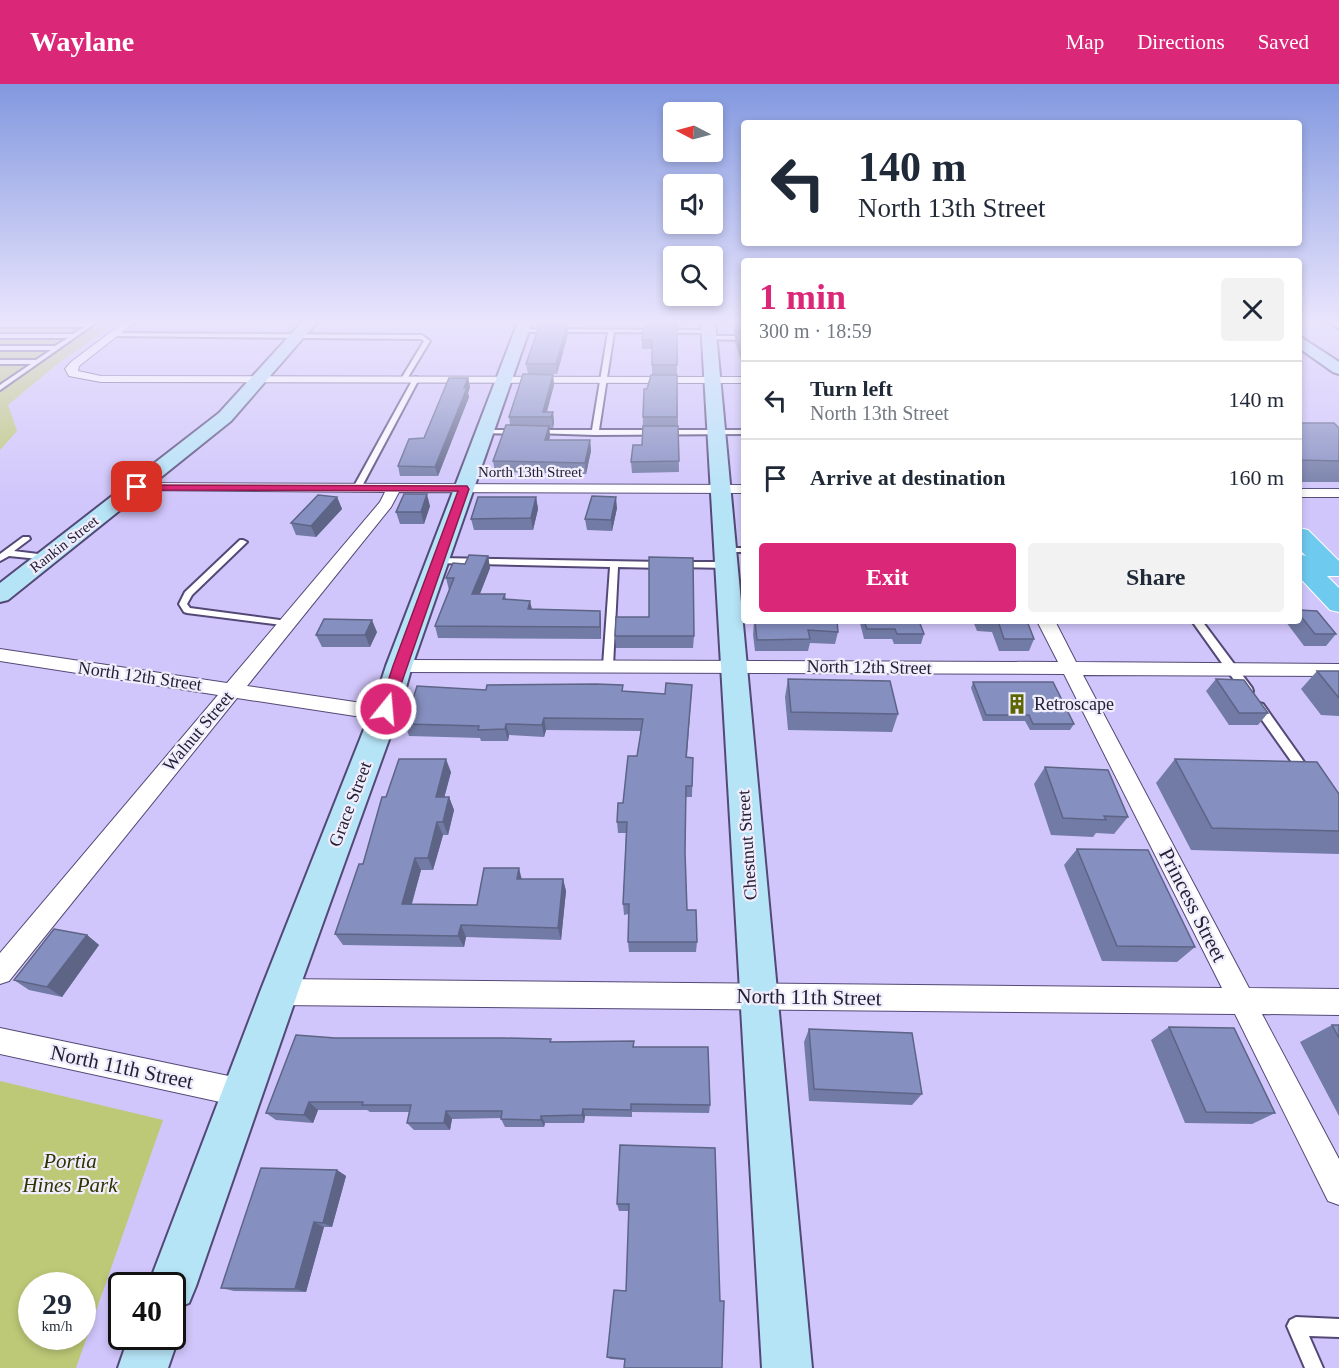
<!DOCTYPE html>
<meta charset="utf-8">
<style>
:root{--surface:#fff;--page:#f2f2f3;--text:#1f2937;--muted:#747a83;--line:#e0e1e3;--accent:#db2777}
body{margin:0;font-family:"Times New Roman",serif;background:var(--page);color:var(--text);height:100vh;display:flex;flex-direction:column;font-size:22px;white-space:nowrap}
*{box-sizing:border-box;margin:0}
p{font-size:20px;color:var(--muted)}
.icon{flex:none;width:33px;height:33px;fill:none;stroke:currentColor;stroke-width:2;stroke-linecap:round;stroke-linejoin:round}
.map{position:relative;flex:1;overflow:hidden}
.details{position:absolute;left:741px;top:174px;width:561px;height:366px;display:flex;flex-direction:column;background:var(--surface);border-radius:6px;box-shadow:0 3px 9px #0003}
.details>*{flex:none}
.hud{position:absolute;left:741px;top:36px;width:561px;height:126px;border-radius:6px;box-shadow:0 3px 9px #0003;background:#fff;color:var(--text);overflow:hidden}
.needle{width:39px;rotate:276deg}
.fabs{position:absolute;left:663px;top:18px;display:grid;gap:12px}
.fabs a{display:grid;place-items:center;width:60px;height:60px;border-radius:6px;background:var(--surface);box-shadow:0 3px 9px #0003;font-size:30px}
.speed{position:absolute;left:18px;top:1188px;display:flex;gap:12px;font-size:30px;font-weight:700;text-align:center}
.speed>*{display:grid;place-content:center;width:78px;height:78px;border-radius:50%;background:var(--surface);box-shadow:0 3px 9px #0003;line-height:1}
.speed small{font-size:15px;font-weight:400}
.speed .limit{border:3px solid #111;border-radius:9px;background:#fff;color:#111}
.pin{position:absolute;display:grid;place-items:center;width:51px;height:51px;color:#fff;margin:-26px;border-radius:12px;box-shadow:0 3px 9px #0006}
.me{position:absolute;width:66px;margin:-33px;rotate:17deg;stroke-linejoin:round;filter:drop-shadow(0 0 4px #0008)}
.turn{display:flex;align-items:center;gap:21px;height:126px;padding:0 18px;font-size:27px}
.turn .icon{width:78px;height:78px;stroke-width:2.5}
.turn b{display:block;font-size:42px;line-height:51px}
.round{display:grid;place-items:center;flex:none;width:63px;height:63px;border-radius:6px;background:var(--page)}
.overview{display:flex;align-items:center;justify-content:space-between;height:102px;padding:0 18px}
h1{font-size:36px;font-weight:600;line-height:45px;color:var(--accent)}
.primary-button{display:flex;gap:12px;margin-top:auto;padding:12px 18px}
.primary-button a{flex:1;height:69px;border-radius:6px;background:var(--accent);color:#fff;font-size:24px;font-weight:600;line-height:69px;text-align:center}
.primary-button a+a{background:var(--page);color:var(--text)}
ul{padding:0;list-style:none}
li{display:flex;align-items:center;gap:18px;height:78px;padding:0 18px;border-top:2px solid var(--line)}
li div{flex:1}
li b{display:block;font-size:22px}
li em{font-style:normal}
header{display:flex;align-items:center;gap:36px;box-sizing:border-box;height:84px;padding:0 30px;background:var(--accent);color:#fff}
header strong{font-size:28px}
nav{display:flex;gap:33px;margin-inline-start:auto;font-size:21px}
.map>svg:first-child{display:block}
.green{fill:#bec977;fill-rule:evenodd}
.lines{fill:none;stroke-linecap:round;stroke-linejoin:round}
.lane-casing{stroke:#544976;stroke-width:4}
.street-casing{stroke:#544976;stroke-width:2}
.secondary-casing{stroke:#544976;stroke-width:4}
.primary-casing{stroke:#fff;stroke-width:2}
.lane{fill:#fff;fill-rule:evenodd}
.street{fill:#fff;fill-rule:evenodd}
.secondary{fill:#b6e4f7;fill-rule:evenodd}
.primary{fill:#6ecaef;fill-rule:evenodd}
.wall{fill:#727ba5}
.shaded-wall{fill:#5d6486}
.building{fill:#858fc0;stroke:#5d6486;stroke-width:1.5}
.route{fill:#db2777;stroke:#8e194d;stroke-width:1.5}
.labels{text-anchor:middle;stroke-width:4.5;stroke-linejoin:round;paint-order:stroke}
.far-street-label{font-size:15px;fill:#252034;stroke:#f0edfd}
.street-label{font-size:18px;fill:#252034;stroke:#f0edfd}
.poi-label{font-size:18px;fill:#252034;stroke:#f0edfd;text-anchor:start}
.near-street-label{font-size:21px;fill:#252034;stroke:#f0edfd}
.near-park-label{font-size:21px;font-style:italic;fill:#303400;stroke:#f0edfd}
</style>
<header>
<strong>Waylane</strong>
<nav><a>Map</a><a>Directions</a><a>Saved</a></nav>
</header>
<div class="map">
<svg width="1339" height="1284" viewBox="0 0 1339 1284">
<rect width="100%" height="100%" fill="#d1c6fb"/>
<!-- green -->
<path class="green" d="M0 238H116L55 282 8 321 17 347 0 366Z
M0 997 163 1036 76 1284H0ZM32 1202H82V1252H32Z"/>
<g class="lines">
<!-- lane casing -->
<g class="lane-casing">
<path id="lane" d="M91 238H97L0 306V301L31 280H0V276H36L51 266H0V262H55L68 254H0V250H73L84 243H0V239H88Z
M1328 238H1334L1339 240V244Z
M520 245 711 246 712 247 709 249 614 248 599 346H744V350L595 351 534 349V347L536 346H592L608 248H522L519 246Z
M113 249 422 251 430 257 407 295 404 297 401 295 424 257 421 255 111 252 110 251Z
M709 252H744V256L707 255 706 254Z
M416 293 419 295 361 404 354 406 353 404 413 295Z
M484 346H517L520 348 517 350 482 349V347Z
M23 453H29L30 455 14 467 46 471 49 472V476L9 472 0 477V470Z
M240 456H243L247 458 192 511 187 520 190 524 287 537 292 540 290 542 187 529 184 528 179 520 185 508Z
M723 464H744V468H723Z
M438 474 663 478 667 481 663 484 618 483 613 582 608 585 603 582 610 483 435 479 434 477Z
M679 478H728L732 481 728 484 676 483V479Z
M1192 537H1202L1252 604 1253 607 1252 610H1244Z
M1259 619 1263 620 1309 685 1311 688 1309 691H1301L1255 626 1254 623Z
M1296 1233 1339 1235V1253L1309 1252 1323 1284H1305L1287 1242 1290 1236Z"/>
</g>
<!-- street casing -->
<g class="street-casing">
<path id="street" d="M124 238H135L79 282 78 287 101 292 744 293V299L101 298 69 292 65 285 71 278Z
M137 399 744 401V409L399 408 391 423 247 602 355 618 393 620 396 625 393 630 355 632 237 614 9 897 0 900V869L218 611 0 577V565L227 599 380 418 385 408 132 406 130 403Z
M1299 405H1339V413H1299Z
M1037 537H1055L1076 578 1339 580V592L1083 591 1249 904 1339 905V931L1262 930 1339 1075V1121L1328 1117 1235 930 279 921 270 917 266 908 270 899 279 895 1222 904 1064 590 399 588 393 586 390 582 393 578 399 576 1058 578Z
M0 944 243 995 253 999 257 1009 253 1019 243 1023 0 970Z"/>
</g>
<!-- secondary casing -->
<g class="secondary-casing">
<path id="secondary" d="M302 238H317L231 337 8 516 0 518V499L219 329Z
M518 238H532L412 582 400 625 298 908 196 1202 189 1219 172 1226V1202H148L260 908 372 625 386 582Z
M701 238H715L812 1284H762Z
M1299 252 1339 278V290L1333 288 1299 264Z
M172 1237 179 1252 168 1284H118L129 1252H172Z"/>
</g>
<!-- primary casing -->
<g class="primary-casing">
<path id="primary" d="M1299 444 1308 446 1339 477V492H1327L1339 504V528L1330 526 1299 493V470L1306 472 1299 465Z"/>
</g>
<!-- lane -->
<use href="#lane" class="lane"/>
<!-- street -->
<use href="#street" class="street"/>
<!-- secondary -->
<use href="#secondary" class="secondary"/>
<!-- primary -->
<use href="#primary" class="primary"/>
</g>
<!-- wall -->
<path class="wall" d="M538 238H571L570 242H567L568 250 557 290H528L526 280 539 242H538Z
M644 238H679L677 243V291H652V265H642V256Z
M724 238H744V286L735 258 734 240H724Z
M553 291 554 301 547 328H553L554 339 553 344H549L550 352 549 356H590L591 367 586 390 495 388 493 377 510 341 509 333Z
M677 291 679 388 632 389 631 378 642 361 643 333 647 305Z
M468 294 470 303 468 309 469 313 438 392H400L398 382 424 354Z
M1299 339 1339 344V398H1299Z
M337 413 342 425 316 453 296 451 291 439Z
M536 413 538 425 533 446H474L471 435Z
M430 422 424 440H400L396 428Z
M617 424 612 447 587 446 585 435Z
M488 472 490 484 480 510H505L506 515 532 525 600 527 601 539V555L438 554 435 542 449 506 446 494 465 480Z
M1299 526 1336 550 1326 562H1304L1286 538 1287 537H1299Z
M754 537H837L838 548 835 560 810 559 808 567H755L753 551Z
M861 537H919L924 550 921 560H894L892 555H864L860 539Z
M973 537H1027L1034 555 1029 567H999L992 548 977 547Z
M377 548 370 563H322L316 551Z
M615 552H694L693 564H616Z
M1317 587H1339V632L1321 631 1301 605Z
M788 595 898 630 892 648 788 646 785 613Z
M1216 595 1268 629 1258 641H1229L1206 607Z
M973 598 1074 640 1070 646H1030L1025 637H983L971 604Z
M692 601 687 673 693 674 692 713H686L685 768 687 826 697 858 696 868H629L628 858 629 830 624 831 623 820 626 749H618L617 738 623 719 637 672 641 647 546 646 544 653 509 651 508 657H481L480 654 409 652 405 640 486 606 623 607 665 610Z
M1175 675 1339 710V770L1191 766 1156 699Z
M1045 683 1128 733 1114 750 1096 749 1093 753 1051 751 1034 700Z
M451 688 444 713H449L454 726 448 751H443L433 786H421L412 820 477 821 522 795H563L566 807 561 856 466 853 464 863 343 861 335 850 363 780 386 713Z
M1077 765 1195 863 1177 878 1102 877 1064 781Z
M87 851 99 861 62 913 29 906 14 896Z
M1332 941H1339V1032L1300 958Z
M1169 943 1275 1029 1252 1040 1185 1039 1151 956Z
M809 945 922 1010 912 1021 809 1017 804 958Z
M335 954 551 955V958L634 963 710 1021 709 1029 632 1028V1033L585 1032 584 1039H545L544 1043H505L501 1035V1034L452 1035 450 1046H414L407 1039 409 1028H370L367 1026H318L313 1039 276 1036 266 1029Z
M715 1064 625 1276 610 1275 607 1273 626 1207 629 1127H619L617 1120Z
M337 1086 346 1092 332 1143H324L306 1208 234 1207 221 1204Z"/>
<!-- shaded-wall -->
<path class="shaded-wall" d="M567 240 568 250 557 290 556 280Z
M553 291 554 301 545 333 543 328Z
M468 294 470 303 468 309 469 313 438 392 435 383Z
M553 328 554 339 553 344 551 333Z
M549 342 550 352 546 367 545 356Z
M590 356 591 367 586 390 585 379Z
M427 410 430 422 424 440 421 428Z
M337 413 342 425 316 453 311 442Z
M536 413 538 425 533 446 531 434Z
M616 413 617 424 612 447 611 436Z
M488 472 490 484 475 522 472 510Z
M530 517 533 529 528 525Z
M600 527 601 539V555L600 543Z
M372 536 377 548 370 563 365 551Z
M544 634 546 646 544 653 542 641Z
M506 640 509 651 508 657 505 645Z
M446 675 451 688 441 726 436 713Z
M449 713 454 726 448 751 443 738Z
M437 738 443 751 433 786 428 774Z
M415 774 421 786 408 832 402 820Z
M519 784 522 796 517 795Z
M563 795 566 807 561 856 558 844Z
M461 841 466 853 464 863 458 852Z
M87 851 99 861 62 913 47 903Z
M309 1018 318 1026 313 1039 304 1031Z
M583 1025 585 1032 584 1039 582 1031Z
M446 1027 452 1035 450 1046 444 1039Z
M541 1032 545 1039 544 1043 541 1036Z
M337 1086 346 1092 332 1143 323 1139Z
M314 1138 324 1143 306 1208 295 1205Z"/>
<!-- building -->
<path class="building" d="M735 238H744V242L735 240Z
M540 240H567L556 280H526Z
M644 242H677V281H652V256H642Z
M735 248H744V276Z
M523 290 553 291 543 328H553L551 333H509Z
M651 291H677V333H643L644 305H647Z
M449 294H468L464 304H467L435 383 398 382 409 355 424 354Z
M1299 339H1334L1339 344V377L1299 376Z
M506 341 549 342 545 356H590L585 379 493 377Z
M643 342H678L679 377 631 378 633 361H642Z
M404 410H427L421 428H396Z
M318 411 337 413 311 442 291 439Z
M592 412 616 413 611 436 585 435Z
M478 413H536L531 434 471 435Z
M469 471 488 472 472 510H505L503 515 530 517 528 525 600 527V543L435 542 454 494H446L453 479 465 480Z
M649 473 693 474 694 552H615L616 533H649Z
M1299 526 1317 527 1336 550H1315L1299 530Z
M324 535 372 536 365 551H316Z
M755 537H837L838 548 808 546 810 555 757 556Z
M864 537H919L924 550H897L895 545H867Z
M998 537H1027L1034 555H1004Z
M1317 587H1339V614Z
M788 595 890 597 898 630 791 628Z
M1216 595 1244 596 1268 629H1239Z
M973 598H1053L1074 640H1033L1029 631H986Z
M666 599 692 601 686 673 693 674 692 702H686L685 768 687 826H696L697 858H628L629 820H623L627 738H617L618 719H623L628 672H637L643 635 544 634 542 641 506 640 505 645 478 646 479 642 405 640 417 602 486 606 487 601 596 600 623 601 622 607 665 610Z
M399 675H446L436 713H449L443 738H437L428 774H415L402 820 477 821 484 784H519L517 795H563L558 844 461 841 458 852 335 850 359 780H363L382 713H386Z
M1175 675 1317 678 1339 710V747L1212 744Z
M1045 683 1108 686 1128 733 1104 732 1106 736 1063 734Z
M1077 765 1148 766 1195 863 1117 862Z
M54 845 87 851 47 903 14 896Z
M1332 941H1339V954Z
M1169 943 1234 944 1275 1029 1206 1028Z
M809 945 912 949 922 1010 814 1005Z
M296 951 335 954H504L551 955 550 958 634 957 633 963H708L710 1021 631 1020V1026L583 1025 582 1031 541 1032V1036L501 1035 502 1027H446L444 1039H407L411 1021H362L363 1018H309L304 1031 266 1029Z
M620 1061 715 1064 720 1217H724L722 1284H624L625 1275 607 1273 614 1206 626 1207 629 1120H617Z
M261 1084 337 1086 323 1139 314 1138 295 1205 221 1204Z"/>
<!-- sky -->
<linearGradient id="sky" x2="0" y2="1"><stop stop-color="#8298df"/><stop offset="0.57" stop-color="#eae5fd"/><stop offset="1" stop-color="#eae5fd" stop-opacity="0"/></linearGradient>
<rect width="1339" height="417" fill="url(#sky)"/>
<!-- route -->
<path class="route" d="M133 401 467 402 469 405 391 629 386 630 379 625 393 582 458 407 137 406 133 405Z"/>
<!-- icons -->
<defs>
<g id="building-bare" transform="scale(1.62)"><path d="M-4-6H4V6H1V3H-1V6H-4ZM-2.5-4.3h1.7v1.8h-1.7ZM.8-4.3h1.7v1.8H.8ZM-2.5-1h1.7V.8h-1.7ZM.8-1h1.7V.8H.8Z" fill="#5e6604" stroke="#f0edfd" stroke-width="2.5" paint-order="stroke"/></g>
</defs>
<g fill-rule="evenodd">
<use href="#building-bare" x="1017" y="620"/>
</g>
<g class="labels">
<!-- far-street labels -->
<g class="far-street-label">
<text x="530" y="393">North 13th Street</text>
<text transform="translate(64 460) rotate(-38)" y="5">Rankin Street</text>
</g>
<!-- street labels -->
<g class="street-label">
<text transform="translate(869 583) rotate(1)" y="6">North 12th Street</text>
<text transform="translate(140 592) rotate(8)" y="6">North 12th Street</text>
<text transform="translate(198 647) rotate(-50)" y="6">Walnut Street</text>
<text transform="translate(350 720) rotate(-69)" y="6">Grace Street</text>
<text transform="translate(747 761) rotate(-94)" y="6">Chestnut Street</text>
</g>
<!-- poi labels -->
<g class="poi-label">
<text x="1034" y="626">Retroscape</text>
</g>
<!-- near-street labels -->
<g class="near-street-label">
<text transform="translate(1193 821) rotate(63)" y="7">Princess Street</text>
<text transform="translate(809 913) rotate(1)" y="7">North 11th Street</text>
<text transform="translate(122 983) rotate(12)" y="7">North 11th Street</text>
</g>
<!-- near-park labels -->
<g class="near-park-label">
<text x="70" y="1084">Portia<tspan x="70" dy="24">Hines Park</tspan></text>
</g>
</g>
</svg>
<div class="fabs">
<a><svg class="needle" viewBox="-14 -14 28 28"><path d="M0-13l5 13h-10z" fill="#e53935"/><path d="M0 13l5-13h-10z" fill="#747a83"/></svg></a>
<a><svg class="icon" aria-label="sound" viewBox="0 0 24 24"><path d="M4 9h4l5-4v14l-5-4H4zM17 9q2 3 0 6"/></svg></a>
<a><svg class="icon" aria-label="search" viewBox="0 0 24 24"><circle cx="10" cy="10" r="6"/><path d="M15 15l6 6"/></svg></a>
</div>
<div class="speed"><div>29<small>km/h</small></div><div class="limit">40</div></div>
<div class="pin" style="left:137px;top:403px;background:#d93025"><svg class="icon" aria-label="arrive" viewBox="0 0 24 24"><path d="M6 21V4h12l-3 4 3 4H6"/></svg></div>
<svg class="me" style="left:386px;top:625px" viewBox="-20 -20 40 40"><circle r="17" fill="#db2777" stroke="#fff" stroke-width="3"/><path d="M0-11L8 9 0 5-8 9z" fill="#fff"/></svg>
<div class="hud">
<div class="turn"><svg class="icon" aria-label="left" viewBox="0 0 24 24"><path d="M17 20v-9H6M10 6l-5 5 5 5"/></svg><div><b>140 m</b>North 13th Street</div></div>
</div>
<section class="details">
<div class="overview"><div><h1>1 min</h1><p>300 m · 18:59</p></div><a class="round"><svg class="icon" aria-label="close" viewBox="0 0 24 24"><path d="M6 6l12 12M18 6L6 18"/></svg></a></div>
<ul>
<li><svg class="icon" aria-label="left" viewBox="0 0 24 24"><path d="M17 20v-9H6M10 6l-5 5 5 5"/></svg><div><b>Turn left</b><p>North 13th Street</p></div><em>140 m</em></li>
<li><svg class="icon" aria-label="arrive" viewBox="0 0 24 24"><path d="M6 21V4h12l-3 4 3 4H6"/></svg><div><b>Arrive at destination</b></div><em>160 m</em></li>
</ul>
<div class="primary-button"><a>Exit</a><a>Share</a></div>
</section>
</div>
